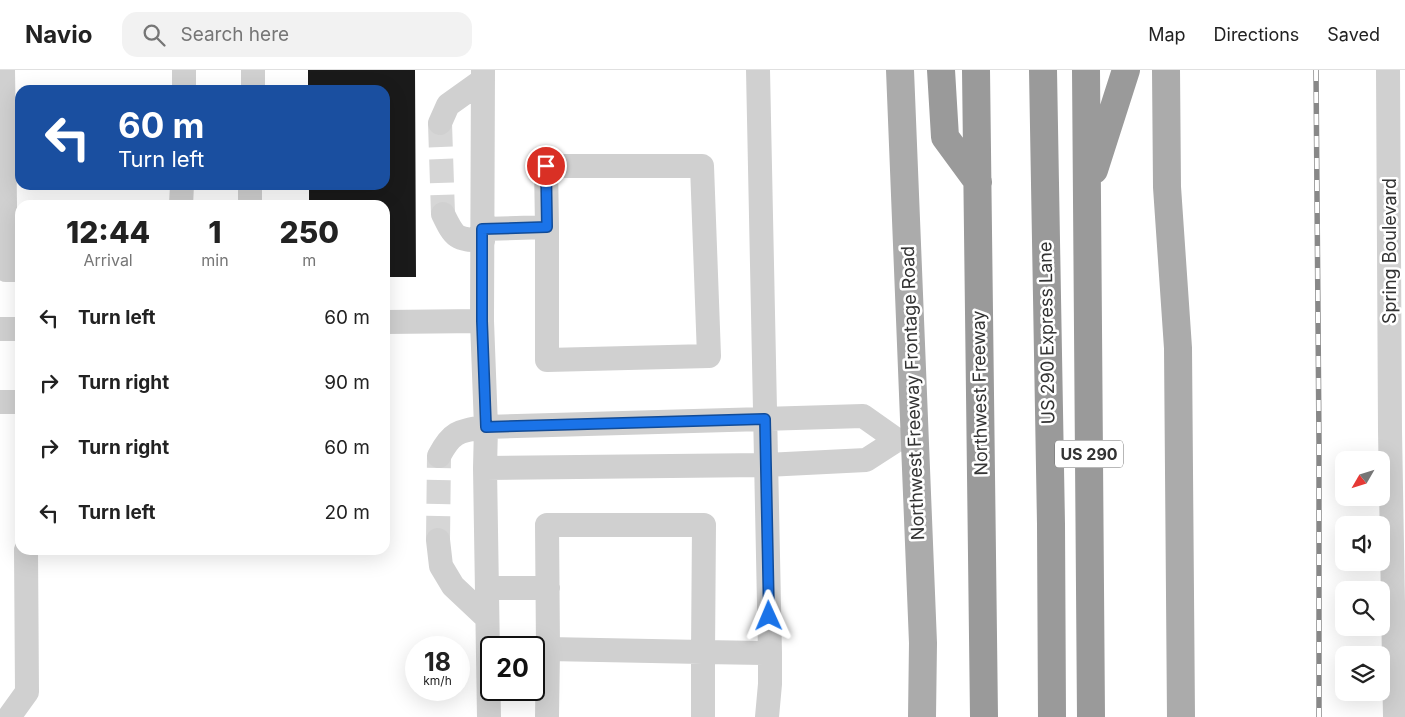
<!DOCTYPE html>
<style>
:root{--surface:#fff;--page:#f2f2f2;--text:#222;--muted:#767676;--line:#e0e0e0}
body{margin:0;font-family:Inter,sans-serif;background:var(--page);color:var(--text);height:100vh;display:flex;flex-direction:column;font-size:19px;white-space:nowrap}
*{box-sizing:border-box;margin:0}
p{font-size:16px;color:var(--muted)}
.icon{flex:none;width:28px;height:28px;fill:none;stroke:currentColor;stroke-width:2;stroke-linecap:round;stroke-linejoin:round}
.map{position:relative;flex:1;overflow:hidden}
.side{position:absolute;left:15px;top:130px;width:375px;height:355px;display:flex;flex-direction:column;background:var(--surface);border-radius:15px;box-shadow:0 5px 20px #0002}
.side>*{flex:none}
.top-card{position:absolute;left:15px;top:15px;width:375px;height:105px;border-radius:15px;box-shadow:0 5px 20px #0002;background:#1a4fa0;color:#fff;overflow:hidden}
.needle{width:32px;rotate:231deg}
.buttons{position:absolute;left:1335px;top:381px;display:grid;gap:10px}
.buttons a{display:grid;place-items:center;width:55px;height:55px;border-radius:10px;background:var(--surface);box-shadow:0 5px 20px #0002;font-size:25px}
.speed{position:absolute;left:405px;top:566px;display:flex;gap:10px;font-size:25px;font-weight:700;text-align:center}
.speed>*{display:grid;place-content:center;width:65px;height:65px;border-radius:50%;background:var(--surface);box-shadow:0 5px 20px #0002;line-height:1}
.speed small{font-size:12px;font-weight:400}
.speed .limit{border:2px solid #111;border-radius:8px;background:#fff;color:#111}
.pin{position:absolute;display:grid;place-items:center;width:42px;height:42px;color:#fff;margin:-21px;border:2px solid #fff;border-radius:50%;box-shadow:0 1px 5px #0007}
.me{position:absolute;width:55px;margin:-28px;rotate:359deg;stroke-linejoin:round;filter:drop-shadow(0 0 4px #0008)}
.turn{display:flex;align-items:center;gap:18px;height:105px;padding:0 20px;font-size:22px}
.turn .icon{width:65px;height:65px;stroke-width:2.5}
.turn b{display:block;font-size:35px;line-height:42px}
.eta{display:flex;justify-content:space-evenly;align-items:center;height:85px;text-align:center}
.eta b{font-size:30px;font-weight:800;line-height:35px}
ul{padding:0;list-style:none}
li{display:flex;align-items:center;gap:15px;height:65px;padding:0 20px}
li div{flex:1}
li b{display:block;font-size:19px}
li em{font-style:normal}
header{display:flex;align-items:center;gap:30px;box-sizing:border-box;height:70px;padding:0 25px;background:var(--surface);border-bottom:1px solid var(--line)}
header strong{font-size:24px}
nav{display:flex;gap:28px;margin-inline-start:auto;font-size:18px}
.search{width:350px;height:45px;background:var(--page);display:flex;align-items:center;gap:12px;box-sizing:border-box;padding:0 18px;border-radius:15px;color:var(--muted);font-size:19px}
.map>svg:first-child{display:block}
.building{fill:#1a1a1a}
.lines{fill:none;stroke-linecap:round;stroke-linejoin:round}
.minor-tunnel{stroke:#d6d6d6;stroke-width:24;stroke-dasharray:24 12;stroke-linecap:butt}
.minor{stroke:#d0d0d0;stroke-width:24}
.major{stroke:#ababab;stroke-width:28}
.highway{stroke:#9a9a9a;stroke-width:28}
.rail-casing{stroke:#888;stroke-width:5.5}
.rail{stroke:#fff;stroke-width:4;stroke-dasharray:11;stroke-linecap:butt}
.route-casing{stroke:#114b97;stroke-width:12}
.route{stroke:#1a73e8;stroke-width:9}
.labels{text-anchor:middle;stroke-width:5;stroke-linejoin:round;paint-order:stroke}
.shield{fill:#fff;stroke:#707070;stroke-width:1}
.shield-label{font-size:16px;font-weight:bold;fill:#333}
.street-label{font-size:18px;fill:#333;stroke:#fff}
</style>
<header>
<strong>Navio</strong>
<div class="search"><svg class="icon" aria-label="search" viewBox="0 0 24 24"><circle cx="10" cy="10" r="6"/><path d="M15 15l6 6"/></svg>Search here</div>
<nav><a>Map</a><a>Directions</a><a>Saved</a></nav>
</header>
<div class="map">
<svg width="1405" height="647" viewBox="0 0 1405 647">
<rect width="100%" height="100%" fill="#fff"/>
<!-- building -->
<path class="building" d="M308 0H415L416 207H385V135H309V115H385V20H308Z"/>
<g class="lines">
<!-- minor-tunnel -->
<path class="minor-tunnel" d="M440 53 443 144
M438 470 439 386"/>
<!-- minor -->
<path class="minor" d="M3 0 6 200H20
M758 0 770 583V614L767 647
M1388 0 1390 361 1395 647
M184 20V0
M253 20V0
M440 53 448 35 483 10
M546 96H702L709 286 547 290V157Z
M181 135 182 115
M250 135V115
M443 144C455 169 456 169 483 171
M483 159 547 157
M482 251 486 357 485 398 489 647
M385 252 482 251 483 0
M0 259H20
M0 332H20
M439 386C452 361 459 361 486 357L863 346 897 370
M485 398 766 395 866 390 897 370 911 369
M547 455H704L703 582 548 579Z
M438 470 441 496 453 516 487 548
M487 518H548
M9 647 27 622 26 480
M547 647 548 579
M703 647V582L770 583"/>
<!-- major -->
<path class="major" d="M900 0 923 573 922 647
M1166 0 1167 117 1178 278 1181 647"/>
<!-- highway -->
<path class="highway" d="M941 0 945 67 978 112
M976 0 984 647
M1043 0 1051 454 1052 647
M1086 0 1091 647
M1094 100 1126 0"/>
<!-- rail casing -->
<g class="rail-casing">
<path id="rail" d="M1316 0 1319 373V647"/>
</g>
<!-- rail -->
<use href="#rail" class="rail"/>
</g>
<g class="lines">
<!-- route casing -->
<g class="route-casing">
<path id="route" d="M546 96 547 157 482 159V251L486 357 765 349 769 546"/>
</g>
<!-- route -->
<use href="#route" class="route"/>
</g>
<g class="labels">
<!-- shield labels -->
<rect class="shield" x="1055" y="370.5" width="68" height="27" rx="4"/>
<g class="shield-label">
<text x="1089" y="390">US 290</text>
</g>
<!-- street labels -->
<g class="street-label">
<text transform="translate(1390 181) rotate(-90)" y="6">Spring Boulevard</text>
<text transform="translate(1047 263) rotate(-91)" y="6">US 290 Express Lane</text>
<text transform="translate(913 323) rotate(-92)" y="6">Northwest Freeway Frontage Road</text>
<text transform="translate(980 323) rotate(-91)" y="6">Northwest Freeway</text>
</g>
</g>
</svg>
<div class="buttons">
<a><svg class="needle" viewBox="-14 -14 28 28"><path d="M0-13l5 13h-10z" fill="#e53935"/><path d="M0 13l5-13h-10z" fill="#767676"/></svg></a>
<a><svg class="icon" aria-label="sound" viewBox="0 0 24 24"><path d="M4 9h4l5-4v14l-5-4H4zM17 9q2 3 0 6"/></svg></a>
<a><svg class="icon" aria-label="search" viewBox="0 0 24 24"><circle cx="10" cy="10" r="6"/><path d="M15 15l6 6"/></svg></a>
<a><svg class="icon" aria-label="layers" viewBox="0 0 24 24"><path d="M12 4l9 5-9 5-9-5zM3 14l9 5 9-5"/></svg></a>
</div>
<div class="speed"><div>18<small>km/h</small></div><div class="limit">20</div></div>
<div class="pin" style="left:546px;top:96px;background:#d93025"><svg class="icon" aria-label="arrive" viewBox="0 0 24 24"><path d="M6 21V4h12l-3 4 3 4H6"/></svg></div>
<svg class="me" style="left:769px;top:546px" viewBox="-20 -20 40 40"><path d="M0-17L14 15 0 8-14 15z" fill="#1a73e8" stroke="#fff" stroke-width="4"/></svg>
<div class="top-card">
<div class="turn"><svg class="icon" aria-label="left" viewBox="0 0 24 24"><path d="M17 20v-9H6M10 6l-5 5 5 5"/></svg><div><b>60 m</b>Turn left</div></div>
</div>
<section class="side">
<div class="eta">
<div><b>12:44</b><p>Arrival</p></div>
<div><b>1</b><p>min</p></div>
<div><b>250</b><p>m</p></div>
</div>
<ul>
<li><svg class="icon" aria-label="left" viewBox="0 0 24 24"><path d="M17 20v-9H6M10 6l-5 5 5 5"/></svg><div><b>Turn left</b></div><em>60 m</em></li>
<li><svg class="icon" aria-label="right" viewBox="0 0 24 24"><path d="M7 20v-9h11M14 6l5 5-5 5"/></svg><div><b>Turn right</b></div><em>90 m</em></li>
<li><svg class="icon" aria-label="right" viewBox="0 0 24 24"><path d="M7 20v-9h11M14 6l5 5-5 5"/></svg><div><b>Turn right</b></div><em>60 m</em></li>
<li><svg class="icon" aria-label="left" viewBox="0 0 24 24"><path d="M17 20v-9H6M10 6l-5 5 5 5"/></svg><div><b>Turn left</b></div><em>20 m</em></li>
</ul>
</section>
</div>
